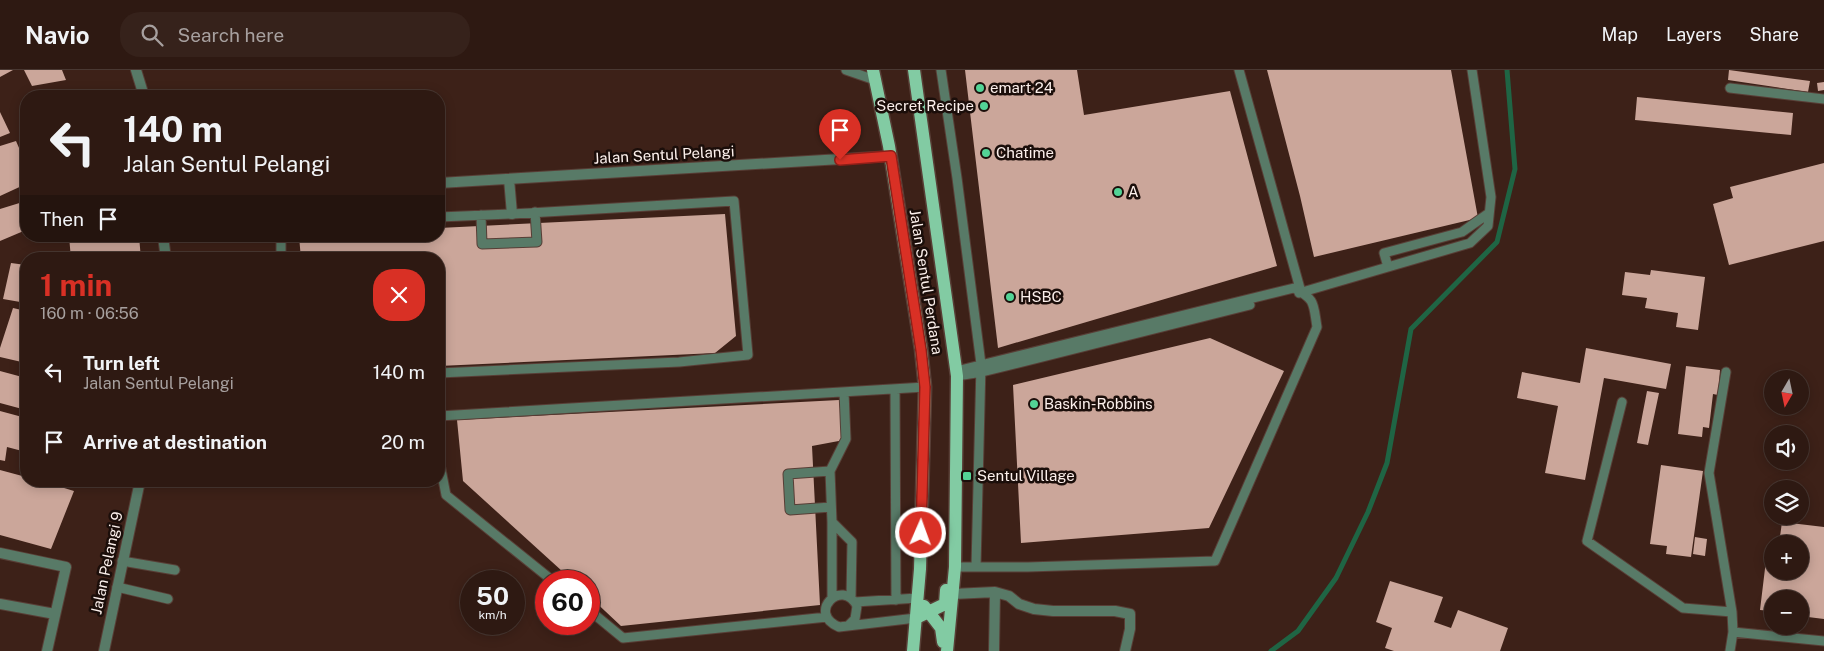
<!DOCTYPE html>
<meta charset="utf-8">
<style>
:root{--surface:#2e1912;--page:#36221b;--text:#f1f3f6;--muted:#a7a09f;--line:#493832;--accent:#d93025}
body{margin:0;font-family:"Public Sans",sans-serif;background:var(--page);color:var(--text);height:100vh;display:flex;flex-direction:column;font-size:19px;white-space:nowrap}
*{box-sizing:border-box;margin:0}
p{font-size:16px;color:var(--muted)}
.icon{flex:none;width:28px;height:28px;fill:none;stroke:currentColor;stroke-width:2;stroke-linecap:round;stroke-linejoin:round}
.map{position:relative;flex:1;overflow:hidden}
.sheet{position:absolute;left:20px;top:182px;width:425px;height:235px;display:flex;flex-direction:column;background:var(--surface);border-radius:20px;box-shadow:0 2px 12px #0003,0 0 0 1px var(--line)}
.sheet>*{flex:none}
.banner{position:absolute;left:20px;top:20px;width:425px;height:152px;border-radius:20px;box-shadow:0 2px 12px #0003,0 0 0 1px var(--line);background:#2e1912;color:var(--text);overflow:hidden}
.needle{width:32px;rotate:189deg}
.buttons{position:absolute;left:1764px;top:300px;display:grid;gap:10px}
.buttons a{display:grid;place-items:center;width:45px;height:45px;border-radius:50%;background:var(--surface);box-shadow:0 2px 12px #0003,0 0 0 1px var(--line);font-size:25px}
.speed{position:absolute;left:460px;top:500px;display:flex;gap:10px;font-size:25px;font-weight:700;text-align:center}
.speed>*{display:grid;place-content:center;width:65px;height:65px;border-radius:50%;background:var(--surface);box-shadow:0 2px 12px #0003,0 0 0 1px var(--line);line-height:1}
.speed small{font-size:12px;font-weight:400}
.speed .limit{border:8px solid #d22;background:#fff;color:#111}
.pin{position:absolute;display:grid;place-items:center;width:42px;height:42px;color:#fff;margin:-51px -21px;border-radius:50% 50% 50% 0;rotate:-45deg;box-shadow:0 0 5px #0007}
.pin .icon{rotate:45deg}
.me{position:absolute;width:55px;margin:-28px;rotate:2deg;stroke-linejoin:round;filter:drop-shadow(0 0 4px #0008)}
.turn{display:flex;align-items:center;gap:18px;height:105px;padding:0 20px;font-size:22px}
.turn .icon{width:65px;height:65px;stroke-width:2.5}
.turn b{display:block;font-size:35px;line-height:42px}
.then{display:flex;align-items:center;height:48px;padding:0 20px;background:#0003;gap:10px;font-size:19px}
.round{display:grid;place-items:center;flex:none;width:52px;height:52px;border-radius:20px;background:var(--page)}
.headline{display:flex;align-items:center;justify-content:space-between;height:85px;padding:0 20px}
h1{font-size:30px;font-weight:700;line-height:38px;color:var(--accent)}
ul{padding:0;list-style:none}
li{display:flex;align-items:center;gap:15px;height:70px;padding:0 20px}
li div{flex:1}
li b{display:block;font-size:19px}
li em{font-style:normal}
header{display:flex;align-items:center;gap:30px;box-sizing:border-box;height:70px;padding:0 25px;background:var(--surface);border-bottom:1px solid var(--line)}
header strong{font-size:24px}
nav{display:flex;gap:28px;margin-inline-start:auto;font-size:18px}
.search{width:350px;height:45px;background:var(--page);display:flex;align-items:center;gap:12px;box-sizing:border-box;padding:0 18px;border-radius:20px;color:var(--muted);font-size:19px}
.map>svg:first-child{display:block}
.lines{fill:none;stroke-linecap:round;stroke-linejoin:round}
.stream{stroke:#1f6544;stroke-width:5}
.building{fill:#cba69a}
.lane-casing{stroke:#583e36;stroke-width:11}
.street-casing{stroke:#583e36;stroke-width:12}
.primary-casing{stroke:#583e36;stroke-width:15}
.lane{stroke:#587a67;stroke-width:9}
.street{stroke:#587a67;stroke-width:10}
.primary{stroke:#82cba3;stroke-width:12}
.route-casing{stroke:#8d1f18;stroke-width:12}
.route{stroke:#d93025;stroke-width:9}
.poi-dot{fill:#53d396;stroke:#1b0e0a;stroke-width:2}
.labels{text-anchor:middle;stroke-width:5;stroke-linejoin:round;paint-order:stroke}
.poi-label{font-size:15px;fill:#fcf0ec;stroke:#1b0e0a;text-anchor:start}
.street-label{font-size:15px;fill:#fcf0ec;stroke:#1b0e0a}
</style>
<header>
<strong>Navio</strong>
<div class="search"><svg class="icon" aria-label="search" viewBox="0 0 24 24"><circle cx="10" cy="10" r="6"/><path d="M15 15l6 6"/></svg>Search here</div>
<nav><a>Map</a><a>Layers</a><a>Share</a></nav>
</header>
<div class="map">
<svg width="1824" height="581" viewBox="0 0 1824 581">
<rect width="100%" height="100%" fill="#3d2118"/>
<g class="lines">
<!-- stream -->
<path class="stream" d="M1271 581 1298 561 1336 508 1368 442 1387 393 1411 259 1497 172 1515 99 1507 0"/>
</g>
<!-- building -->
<path class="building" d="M0 0H13L0 7Z
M24 0H62L66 10 32 16Z
M965 0H1077L1084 45 1230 21 1277 196 998 278Z
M1267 0H1451L1478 148 1314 187 1300 126Z
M1729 0 1810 11 1808 22 1728 10Z
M1824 12V20L1818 21 1817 13Z
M1637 27 1793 43 1791 65 1635 50Z
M0 42 10 63 0 67Z
M16 71 26 94V114L0 126V76Z
M1824 93V171L1729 195 1713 134 1733 128 1730 117Z
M26 131V160L0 171V139Z
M725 144 736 266 715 283 439 296V189H301L299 166H439V158Z
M69 166H139L141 189H71Z
M11 193 26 195V233L3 229Z
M1651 200 1705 207 1698 260 1676 257 1678 243 1645 238 1647 228 1622 225 1625 202 1650 205Z
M13 238 26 241V293L0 287V278Z
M1210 268 1284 301 1209 458 1021 473 1013 315Z
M1586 278 1671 294 1666 319 1604 308 1585 410 1545 403 1558 336 1517 328 1522 302 1580 313Z
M1686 296 1720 300 1718 325 1713 324 1709 358 1703 357 1702 367 1678 364Z
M0 301 26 308V340L0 333Z
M1647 321 1659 323 1648 375 1637 373Z
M839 330 844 370 812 376 820 535 621 556 589 526V511H573L463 411 457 350Z
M0 341 26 348V382L7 377 5 391 0 390Z
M1661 395 1703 401 1691 487 1666 484 1667 476 1650 474Z
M0 400 26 407V411H41L74 421 51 479 0 465Z
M1782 452 1824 457V549L1800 546V529H1772V541L1760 540 1767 482 1772 483V501H1800V474H1779Z
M1695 467 1707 469 1705 486 1693 484Z
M1390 511 1443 527 1434 552 1451 558 1458 540 1508 558 1500 581H1394L1385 578 1392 558 1376 552Z"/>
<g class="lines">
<!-- lane casing -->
<g class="lane-casing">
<path id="lane" d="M846 0 875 10
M941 0 957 108 981 294 976 497
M1239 0 1301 222
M1730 18 1824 29
M481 145 482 174 537 172 535 142
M439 147 512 144 734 131 748 285 679 292 439 303
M281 166V189
M1388 197 1384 183 1462 162 1489 143
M1299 223 1470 173 1488 156 1491 127 1472 0
M1726 302 1709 403 1732 542 1733 562 1730 581
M957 306 982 302 1250 235
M895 319 896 530
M1622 332 1587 471 1683 538 1732 542
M439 346 925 317
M439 389 446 425 553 511
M830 401 788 404 790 440 831 437
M832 452 852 472 851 528
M122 491 175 500
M955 497H1028L1215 491 1317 257C1313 233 1316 230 1294 218L956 301
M117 517 168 529
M832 528V452L830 401 846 369 844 322
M855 532 918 528
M589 540 623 568 827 547
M849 555 855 549 857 536C842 507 806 543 839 557L916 548
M1733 562 1824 571"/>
</g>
<!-- street casing -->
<g class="street-casing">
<path id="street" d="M136 0 144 26
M509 109 512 144
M439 113 891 86
M163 166 166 189
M0 483 66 497 47 581
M953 524 995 522 1009 526 1019 534 1034 539 1053 541H1115L1130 544V559L1125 581
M0 534 55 544
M104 581 140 411
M994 581 995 522"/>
</g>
<!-- primary casing -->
<g class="primary-casing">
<path id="primary" d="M873 0 889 76 921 279 925 317 920 499 913 581
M914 0 957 306 955 497 947 581
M924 536 941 558 943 572
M916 548 945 534 946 520"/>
</g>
<!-- lane -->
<use href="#lane" class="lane"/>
<!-- street -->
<use href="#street" class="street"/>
<!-- primary -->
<use href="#primary" class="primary"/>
</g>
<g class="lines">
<!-- route casing -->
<g class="route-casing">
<path id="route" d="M840 90 891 86 921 280 925 317 921 463"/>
</g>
<!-- route -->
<use href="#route" class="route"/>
</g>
<!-- markers -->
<g class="poi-dot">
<circle cx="980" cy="18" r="5"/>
<circle cx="984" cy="36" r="5"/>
<circle cx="986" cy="83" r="5"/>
<circle cx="1118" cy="122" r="5"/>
<circle cx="1010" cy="227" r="5"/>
<circle cx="1034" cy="334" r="5"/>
<rect x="962" y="401" width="10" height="10" rx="2.5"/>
</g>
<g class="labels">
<!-- poi labels -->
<g class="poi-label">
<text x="990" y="23">emart 24</text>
<text x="974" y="41" text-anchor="end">Secret Recipe</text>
<text x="996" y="88">Chatime</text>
<text x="1128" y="127">A</text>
<text x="1020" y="232">HSBC</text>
<text x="1044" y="339">Baskin-Robbins</text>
<text x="977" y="411">Sentul Village</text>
</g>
<!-- street labels -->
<g class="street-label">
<text transform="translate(664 85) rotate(-3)" y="5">Jalan Sentul Pelangi</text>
<text transform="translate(926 212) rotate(81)" y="5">Jalan Sentul Perdana</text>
<text transform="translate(107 493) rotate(-78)" y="5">Jalan Pelangi 9</text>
</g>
</g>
</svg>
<div class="buttons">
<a><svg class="needle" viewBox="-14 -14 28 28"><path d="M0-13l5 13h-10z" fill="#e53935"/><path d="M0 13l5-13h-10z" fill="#a7a09f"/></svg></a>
<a><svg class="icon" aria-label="sound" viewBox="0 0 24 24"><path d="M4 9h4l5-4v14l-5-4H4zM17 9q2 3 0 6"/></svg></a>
<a><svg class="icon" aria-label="layers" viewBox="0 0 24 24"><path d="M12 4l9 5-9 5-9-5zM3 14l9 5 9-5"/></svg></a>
<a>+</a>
<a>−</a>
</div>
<div class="speed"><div>50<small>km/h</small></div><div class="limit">60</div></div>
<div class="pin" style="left:840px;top:90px;background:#d93025"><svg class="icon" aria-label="arrive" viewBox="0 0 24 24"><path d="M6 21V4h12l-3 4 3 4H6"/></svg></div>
<svg class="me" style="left:921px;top:463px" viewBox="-20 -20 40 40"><circle r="17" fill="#d93025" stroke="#fff" stroke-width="3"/><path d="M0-11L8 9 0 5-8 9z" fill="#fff"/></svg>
<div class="banner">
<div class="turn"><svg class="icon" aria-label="left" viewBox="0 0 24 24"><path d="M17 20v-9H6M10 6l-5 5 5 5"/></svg><div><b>140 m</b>Jalan Sentul Pelangi</div></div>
<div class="then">Then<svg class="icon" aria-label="arrive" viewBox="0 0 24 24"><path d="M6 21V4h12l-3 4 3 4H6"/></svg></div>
</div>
<section class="sheet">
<div class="headline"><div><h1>1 min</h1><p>160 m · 06:56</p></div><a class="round" style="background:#d93025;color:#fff"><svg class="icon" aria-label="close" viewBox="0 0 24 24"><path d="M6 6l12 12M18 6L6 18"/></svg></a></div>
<ul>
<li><svg class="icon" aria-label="left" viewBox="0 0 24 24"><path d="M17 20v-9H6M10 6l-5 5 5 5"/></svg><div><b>Turn left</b><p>Jalan Sentul Pelangi</p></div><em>140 m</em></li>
<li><svg class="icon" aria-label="arrive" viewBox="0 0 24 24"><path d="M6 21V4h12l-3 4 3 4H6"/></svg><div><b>Arrive at destination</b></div><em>20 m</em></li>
</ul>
</section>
</div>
